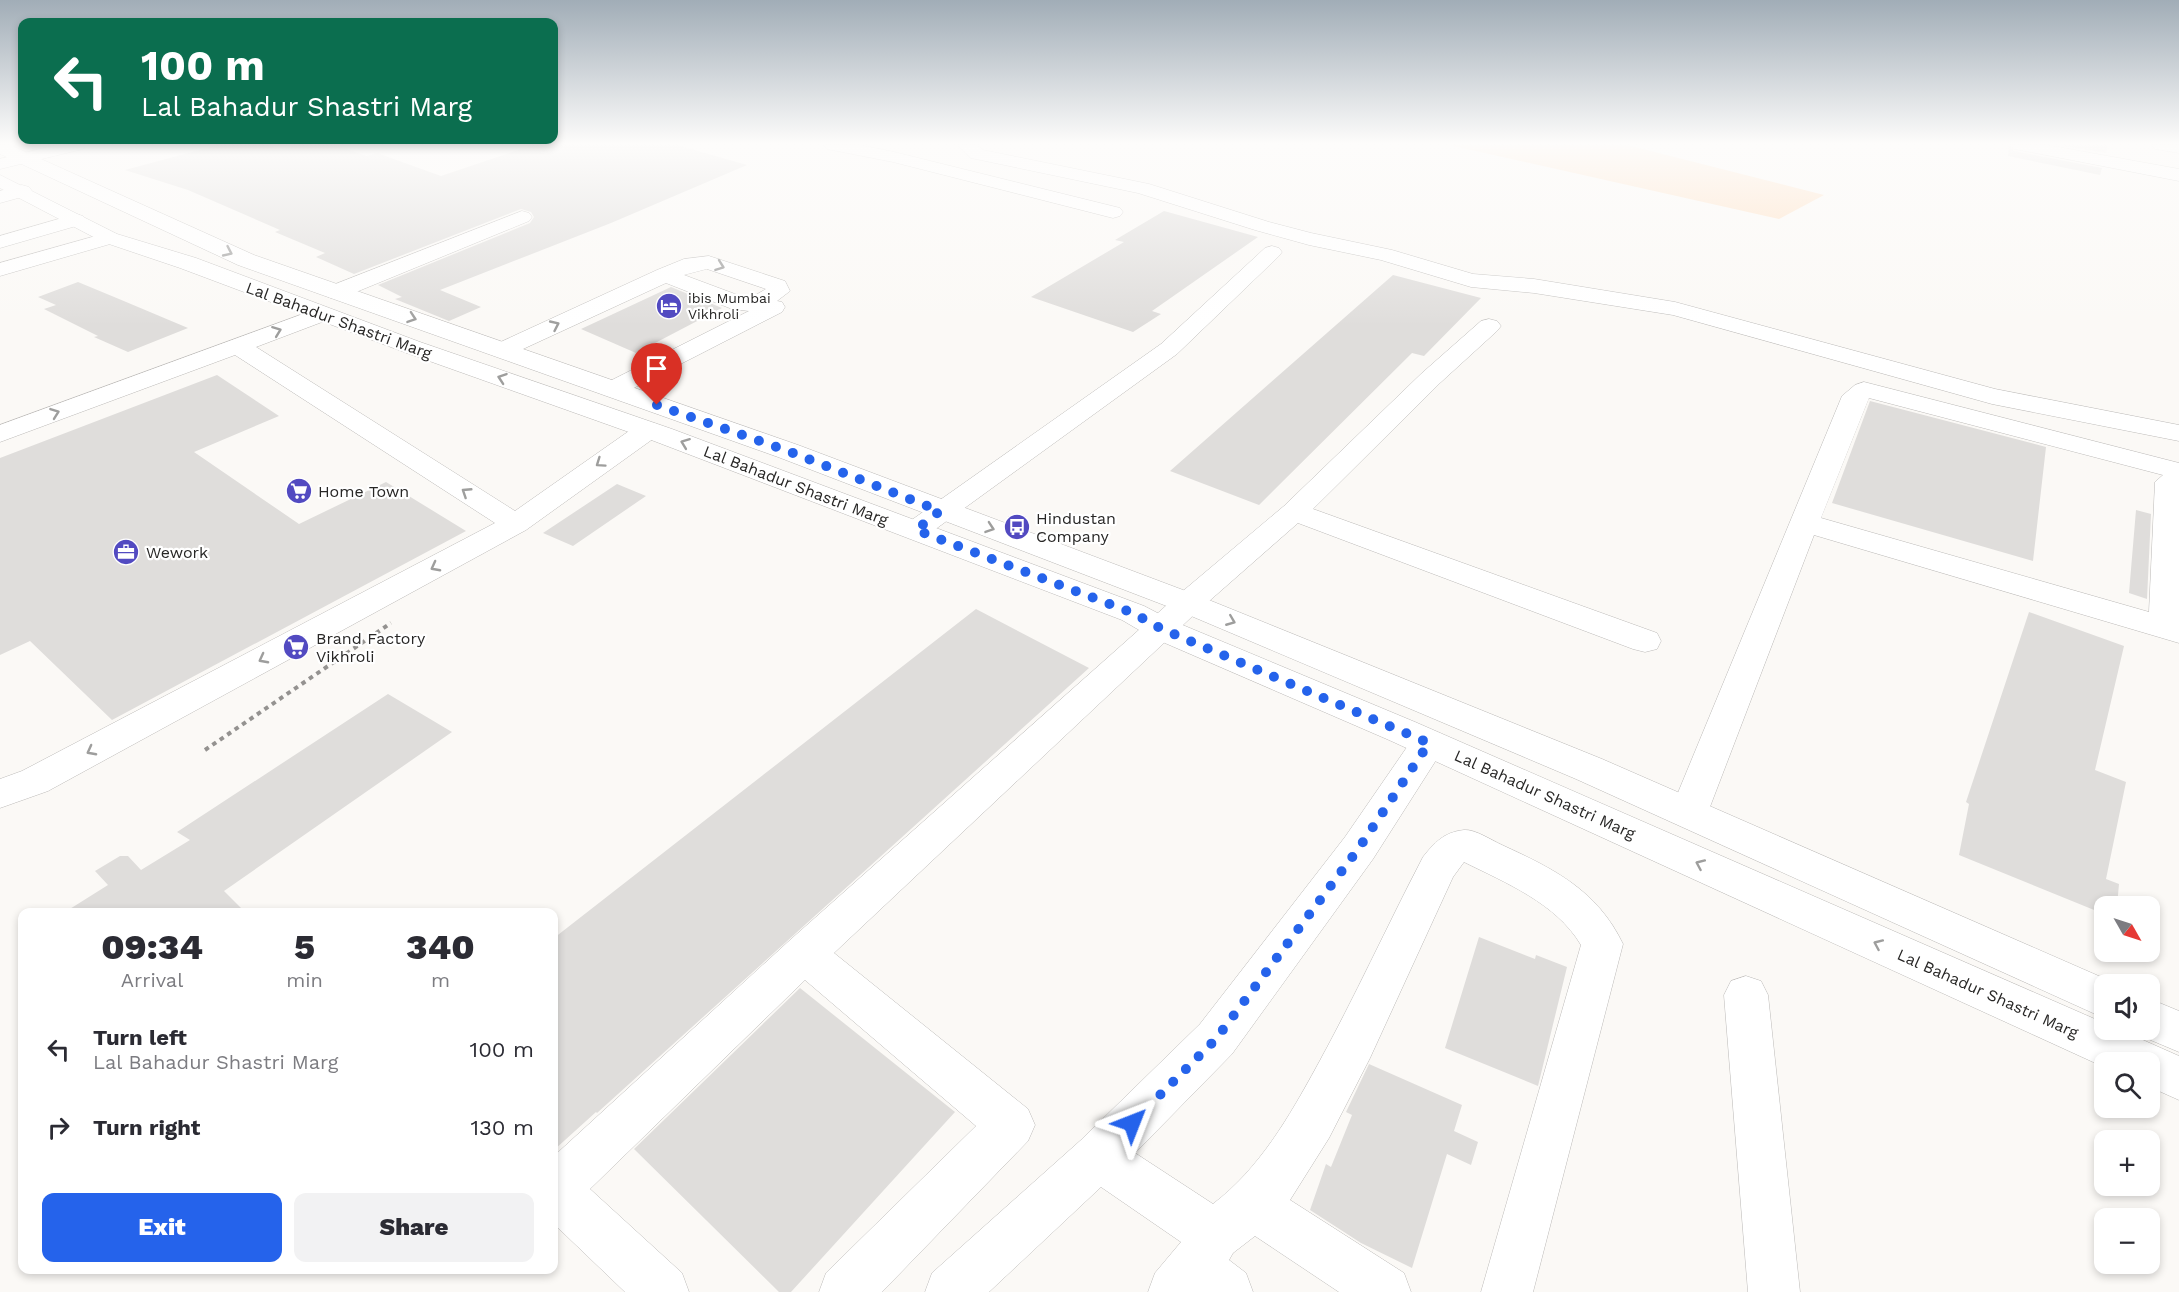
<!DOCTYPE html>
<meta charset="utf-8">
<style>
:root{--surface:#fff;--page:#f2f2f3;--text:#2b2b33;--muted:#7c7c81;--accent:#2563eb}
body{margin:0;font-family:"Work Sans",sans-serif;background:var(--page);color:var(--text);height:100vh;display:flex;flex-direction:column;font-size:22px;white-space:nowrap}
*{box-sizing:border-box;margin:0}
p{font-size:20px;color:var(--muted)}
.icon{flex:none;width:33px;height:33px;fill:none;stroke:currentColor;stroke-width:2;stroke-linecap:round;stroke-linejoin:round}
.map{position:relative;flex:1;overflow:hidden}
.sheet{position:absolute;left:18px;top:908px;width:540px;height:366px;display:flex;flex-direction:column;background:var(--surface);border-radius:12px;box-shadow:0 3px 9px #0003}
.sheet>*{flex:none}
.hud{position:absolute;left:18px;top:18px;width:540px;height:126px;border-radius:12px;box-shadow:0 3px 9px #0003;background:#0b6e4f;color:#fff;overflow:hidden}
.needle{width:39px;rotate:129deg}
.tools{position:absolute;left:2094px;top:896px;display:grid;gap:12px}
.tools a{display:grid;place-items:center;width:66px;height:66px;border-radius:12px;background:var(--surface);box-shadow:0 3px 9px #0003;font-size:30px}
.pin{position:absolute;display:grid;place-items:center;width:51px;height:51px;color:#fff;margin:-62px -26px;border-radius:50% 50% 50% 0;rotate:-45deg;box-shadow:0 0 6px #0007}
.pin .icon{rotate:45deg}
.me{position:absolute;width:66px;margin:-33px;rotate:45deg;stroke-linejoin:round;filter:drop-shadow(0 0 4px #0008)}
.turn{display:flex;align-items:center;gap:21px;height:126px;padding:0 24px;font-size:27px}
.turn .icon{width:78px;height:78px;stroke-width:2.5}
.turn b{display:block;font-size:42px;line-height:51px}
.eta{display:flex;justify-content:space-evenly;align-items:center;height:102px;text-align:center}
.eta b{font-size:36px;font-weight:800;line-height:42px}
.primary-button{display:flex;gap:12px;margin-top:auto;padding:12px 24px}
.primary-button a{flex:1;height:69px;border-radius:12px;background:var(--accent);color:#fff;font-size:24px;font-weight:800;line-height:69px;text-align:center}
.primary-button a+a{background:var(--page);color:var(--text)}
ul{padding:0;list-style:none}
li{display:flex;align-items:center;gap:18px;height:78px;padding:0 24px}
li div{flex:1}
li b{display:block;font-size:22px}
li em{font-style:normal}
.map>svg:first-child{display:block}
.green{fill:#fedfc1}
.building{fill:#dfdddb}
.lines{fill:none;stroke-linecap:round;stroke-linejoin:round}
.minor-casing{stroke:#bcbab8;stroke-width:1}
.major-casing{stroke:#bcbab8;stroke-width:1}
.path{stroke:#949290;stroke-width:4;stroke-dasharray:4.5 4.5;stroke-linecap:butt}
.minor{fill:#fff;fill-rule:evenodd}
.major{fill:#fff;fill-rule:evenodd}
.oneway{stroke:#9e9e9d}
.route{stroke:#2563eb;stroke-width:10;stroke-dasharray:0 18}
.labels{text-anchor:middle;stroke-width:4.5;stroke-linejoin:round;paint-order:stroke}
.far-poi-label{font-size:14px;fill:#282726;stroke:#fff;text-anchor:start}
.street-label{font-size:16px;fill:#282726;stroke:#fff}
.poi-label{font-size:16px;fill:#282726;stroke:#fff;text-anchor:start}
</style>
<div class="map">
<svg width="2179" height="1292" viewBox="0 0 2179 1292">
<rect width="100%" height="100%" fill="#fbf9f6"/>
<!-- green -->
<path class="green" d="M1449 145H1627L1824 195 1779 219Z"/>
<!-- building -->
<path class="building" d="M218 145H269L282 150 298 145H334L367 156 377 153 441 176 533 145H677L747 165 611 223 440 290 481 307 449 321 395 299 402 297 378 285 530 223 534 217 531 212 521 209 354 274 316 257 325 253 275 232 280 230 188 190 125 170Z
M2009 145 2014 151 2102 168 2100 175 2008 156Z
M2058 145H2108L2106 153Z
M1164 211 1258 237 1152 311 1161 314 1133 332 1031 297 1124 242 1115 240Z
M1393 275 1481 298 1424 356 1412 353 1259 505 1170 471Z
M78 282 119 299 188 328 128 352 94 337 98 336 44 309 56 305 38 297Z
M671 287 722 308 636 353 581 329Z
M217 375 279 416 194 452 299 524 386 482 466 531 112 720 30 641 0 655V458Z
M1870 401 2046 447 2033 561 1832 503Z
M617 484 646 496 573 546 543 533Z
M2136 510 2151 514 2147 599 2129 593Z
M976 609 1089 668 597 1113 596 1112 554 1150V938Z
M2029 612 2124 646 2095 770 2126 782 2106 879 2119 884 2117 906H2104V914L1959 855 1969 804 1966 802Z
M388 694 452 732 224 891 245 912H65L108 885 95 871 120 856H128L141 870 190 840 177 832Z
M1479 937 1535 959 1536 955 1567 967 1538 1086 1445 1048Z
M800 988 955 1112 791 1292H779L634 1149Z
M1369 1064 1462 1105 1454 1131 1478 1142 1471 1165 1447 1154 1412 1268 1361 1243 1310 1210 1326 1164 1331 1167 1352 1115 1346 1112Z"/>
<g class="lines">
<!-- minor casing -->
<g class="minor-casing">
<path id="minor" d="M56 145H86L83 149 0 169V159Z
M824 145H859L894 152 1120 208 1123 212 1120 216 1113 218 893 162 827 149Z
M958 145H977L983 150 1149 184 1269 222 1311 233 1392 250 1473 274 1534 279 1675 302 1995 389 2179 425V441L1992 404 1673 315 1534 293 1471 287 1381 260 1309 245 1255 230 1138 193 971 158Z
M2011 145H2047L2179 169V181L2020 150 2014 149Z
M2152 145H2179V153L2155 149Z
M22 185 29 187 32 191 29 195 0 203V191Z
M522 211 529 213 532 217 529 221 344 297 336 299 328 297 325 292 328 287Z
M76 214 83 216 86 220 83 224 0 248V236Z
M110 232 117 234 120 238 117 242 0 276V263Z
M1272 246 1279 248 1282 252 1279 256 1177 354 926 536 916 539 906 536 901 530 906 524 1161 344 1265 248Z
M709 256 785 281 790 291 777 301 782 302 785 307 782 312 622 394 613 397 604 394 600 389 604 384 749 311 732 309 666 283 510 355 502 357 494 355 490 350 494 345 657 270 684 259ZM707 269 766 289 752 297H743L684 275Z
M322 307 330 309 333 314 330 319 256 347 515 511 639 424 648 422 657 424 661 430 657 436 526 530 48 791 0 808V779L22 771 495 523 235 355 0 442V425Z
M1489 319 1497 321 1501 326 1497 331 1440 383 1313 509 1657 633 1661 641 1657 649 1645 652 1633 649 1298 523 1199 610 834 953 1028 1109 1035 1125 1028 1141 882 1292H819L826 1273 976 1126 805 980 590 1189 682 1273 689 1292H625L554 1224V1156L789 941 1177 596 1284 506 1422 373 1481 321Z
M1864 382 2179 463V643L1814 535 1708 812 1702 822 1689 827 1676 822 1670 812 1842 396 1855 385ZM1869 398 2163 475 2155 482 2149 612 1821 518Z
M1429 730 1442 734 1447 743 1373 859 1232 1054 1135 1153 1213 1204C1260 1168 1289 1117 1317 1066 1355 997 1387 926 1423 857 1434 843 1444 832 1464 830 1475 829 1491 840 1502 845 1554 869 1597 890 1623 944L1533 1292H1481L1581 945C1556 903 1506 883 1464 862L1453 877 1370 1058 1329 1138 1290 1200 1404 1273 1411 1292H1339L1255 1236 1233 1253 1229 1260 1246 1273 1253 1292H1148L1155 1273 1181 1242 1101 1187 989 1292H925L932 1273 1081 1140 1200 1024 1345 837 1416 734Z
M1746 976 1761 981 1768 995 1800 1292H1748L1724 995 1731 981Z"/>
</g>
<!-- major casing -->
<g class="major-casing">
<path id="major" d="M0 145H10L254 255 798 445 1199 596 1602 759 2117 984H2104V1018L1576 779 1177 610 778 457 238 265 0 154Z
M0 175 117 234 196 258 420 342 672 429 1144 606 1173 621 1415 722 2104 1023V1029H2118L2179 1056V1100L2150 1087V1062H2104V1067L1389 740 1151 637 1122 620 654 441 404 352 180 268 103 242 0 188Z
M2150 999 2179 1011V1052L2134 1033 2132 1029H2150Z"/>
</g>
<!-- path -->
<path class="path" d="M205 750 391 623"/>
<!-- minor -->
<use href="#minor" class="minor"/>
<!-- major -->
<use href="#major" class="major"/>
</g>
<!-- one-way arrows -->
<defs><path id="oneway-chevron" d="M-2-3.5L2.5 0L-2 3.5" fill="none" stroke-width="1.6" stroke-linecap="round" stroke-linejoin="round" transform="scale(1.5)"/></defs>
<g class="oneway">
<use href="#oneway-chevron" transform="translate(228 252) rotate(25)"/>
<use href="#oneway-chevron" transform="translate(720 266) rotate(20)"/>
<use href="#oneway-chevron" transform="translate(412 318) rotate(19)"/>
<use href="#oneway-chevron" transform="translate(555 325) rotate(-25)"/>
<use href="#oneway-chevron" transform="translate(277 331) rotate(-21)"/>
<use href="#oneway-chevron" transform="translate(502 378) rotate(-161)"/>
<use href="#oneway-chevron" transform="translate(55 413) rotate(-20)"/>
<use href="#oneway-chevron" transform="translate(685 443) rotate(-159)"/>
<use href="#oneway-chevron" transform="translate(600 463) rotate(145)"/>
<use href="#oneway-chevron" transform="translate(466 492) rotate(-147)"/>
<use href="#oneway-chevron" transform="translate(990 528) rotate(19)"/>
<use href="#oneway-chevron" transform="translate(435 567) rotate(152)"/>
<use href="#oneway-chevron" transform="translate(1231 621) rotate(22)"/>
<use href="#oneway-chevron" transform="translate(263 659) rotate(152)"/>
<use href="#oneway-chevron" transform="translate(91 751) rotate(152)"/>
<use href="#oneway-chevron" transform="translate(1700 864) rotate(-156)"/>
<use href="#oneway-chevron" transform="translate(1878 944) rotate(-156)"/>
</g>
<!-- sky -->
<linearGradient id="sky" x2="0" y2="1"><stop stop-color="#a1adb7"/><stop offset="0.44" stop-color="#fdfcfb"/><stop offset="1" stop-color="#fdfcfb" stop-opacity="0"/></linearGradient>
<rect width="2179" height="326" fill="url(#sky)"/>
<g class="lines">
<!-- route -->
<path class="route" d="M657 405 788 451 940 511 916 530 1133 613 1162 629 1429 743 1359 848 1216 1039 1132 1123"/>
</g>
<!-- icons -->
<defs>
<g id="hotel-disc" transform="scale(1.35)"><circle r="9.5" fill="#524ac1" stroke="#fff"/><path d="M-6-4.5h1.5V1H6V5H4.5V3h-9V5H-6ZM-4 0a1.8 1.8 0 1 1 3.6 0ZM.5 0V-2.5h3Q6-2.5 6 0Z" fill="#fff"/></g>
<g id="supermarket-disc" transform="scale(1.35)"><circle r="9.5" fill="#524ac1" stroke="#fff"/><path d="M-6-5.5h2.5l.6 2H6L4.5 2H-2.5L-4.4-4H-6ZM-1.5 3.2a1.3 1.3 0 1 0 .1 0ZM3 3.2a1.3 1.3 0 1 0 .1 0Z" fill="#fff"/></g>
<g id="bus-disc" transform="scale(1.35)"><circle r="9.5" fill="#524ac1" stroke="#fff"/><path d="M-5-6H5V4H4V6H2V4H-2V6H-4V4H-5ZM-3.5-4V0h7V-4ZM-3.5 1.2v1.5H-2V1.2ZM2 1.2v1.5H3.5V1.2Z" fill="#fff"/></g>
<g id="office-disc" transform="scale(1.35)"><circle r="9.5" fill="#524ac1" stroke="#fff"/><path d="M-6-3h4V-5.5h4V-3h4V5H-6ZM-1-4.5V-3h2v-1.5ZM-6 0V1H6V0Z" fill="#fff"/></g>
</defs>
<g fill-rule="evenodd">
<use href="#hotel-disc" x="669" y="306"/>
<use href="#supermarket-disc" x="299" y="491"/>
<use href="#bus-disc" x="1017" y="527"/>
<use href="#office-disc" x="126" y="552"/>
<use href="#supermarket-disc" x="296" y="647"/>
</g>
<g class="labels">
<!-- far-poi labels -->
<g class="far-poi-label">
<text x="688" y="303">ibis Mumbai<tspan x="688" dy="16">Vikhroli</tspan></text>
</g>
<!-- street labels -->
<g class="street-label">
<text transform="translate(339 320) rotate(20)" y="6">Lal Bahadur Shastri Marg</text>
<text transform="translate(796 485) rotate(21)" y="6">Lal Bahadur Shastri Marg</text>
<text transform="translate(1545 794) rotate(24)" y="6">Lal Bahadur Shastri Marg</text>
<text transform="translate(1988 993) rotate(24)" y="6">Lal Bahadur Shastri Marg</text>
</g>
<!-- poi labels -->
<g class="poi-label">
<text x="318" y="497">Home Town</text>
<text x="1036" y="524">Hindustan<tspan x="1036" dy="18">Company</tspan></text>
<text x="146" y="558">Wework</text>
<text x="316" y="644">Brand Factory<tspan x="316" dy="18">Vikhroli</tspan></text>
</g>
</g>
</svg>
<div class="tools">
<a><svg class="needle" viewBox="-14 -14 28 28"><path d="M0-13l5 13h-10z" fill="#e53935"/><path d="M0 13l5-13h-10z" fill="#7c7c81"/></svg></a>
<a><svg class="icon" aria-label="sound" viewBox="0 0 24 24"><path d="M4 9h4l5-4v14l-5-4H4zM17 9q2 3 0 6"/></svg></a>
<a><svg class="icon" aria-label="search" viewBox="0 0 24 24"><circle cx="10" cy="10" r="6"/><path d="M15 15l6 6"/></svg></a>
<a>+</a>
<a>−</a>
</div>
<div class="pin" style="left:657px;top:405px;background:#d93025"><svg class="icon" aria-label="arrive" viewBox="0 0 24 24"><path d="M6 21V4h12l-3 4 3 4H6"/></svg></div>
<svg class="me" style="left:1132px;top:1123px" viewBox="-20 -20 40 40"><path d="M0-17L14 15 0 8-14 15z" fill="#2563eb" stroke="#fff" stroke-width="4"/></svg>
<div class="hud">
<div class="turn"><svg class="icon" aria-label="left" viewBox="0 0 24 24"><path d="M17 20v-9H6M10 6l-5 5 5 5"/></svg><div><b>100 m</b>Lal Bahadur Shastri Marg</div></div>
</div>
<section class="sheet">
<div class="eta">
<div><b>09:34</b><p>Arrival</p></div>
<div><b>5</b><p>min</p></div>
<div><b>340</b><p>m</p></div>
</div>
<ul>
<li><svg class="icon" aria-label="left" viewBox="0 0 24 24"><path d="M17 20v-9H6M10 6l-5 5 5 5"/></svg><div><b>Turn left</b><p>Lal Bahadur Shastri Marg</p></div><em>100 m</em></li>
<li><svg class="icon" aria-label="right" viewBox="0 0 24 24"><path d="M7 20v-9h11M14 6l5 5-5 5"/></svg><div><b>Turn right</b></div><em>130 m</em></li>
</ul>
<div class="primary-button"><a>Exit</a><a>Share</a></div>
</section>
</div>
